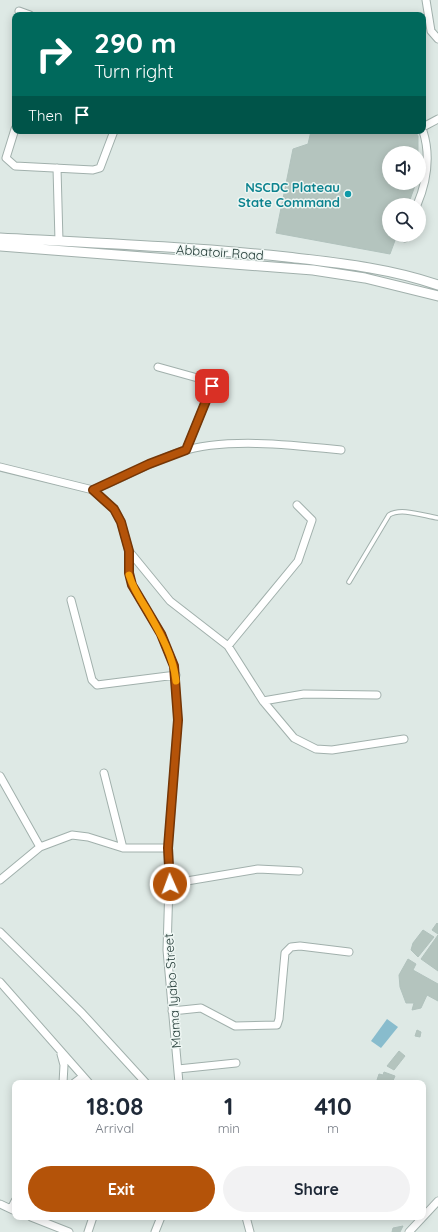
<!DOCTYPE html>
<style>
:root{--surface:#fff;--page:#f2f2f3;--text:#1f2937;--muted:#747a83;--accent:#b45309}
body{margin:0;font-family:Quicksand,sans-serif;background:var(--page);color:var(--text);height:100vh;display:flex;flex-direction:column;font-size:15px;white-space:nowrap}
*{box-sizing:border-box;margin:0}
p{font-size:13px;color:var(--muted)}
.icon{flex:none;width:22px;height:22px;fill:none;stroke:currentColor;stroke-width:2;stroke-linecap:round;stroke-linejoin:round}
.map{position:relative;flex:1;overflow:hidden}
.sheet{position:absolute;left:12px;top:1080px;width:414px;height:140px;display:flex;flex-direction:column;background:var(--surface);border-radius:8px;box-shadow:0 2px 10px #0003}
.sheet>*{flex:none}
.top-card{position:absolute;left:12px;top:12px;width:414px;height:122px;border-radius:8px;box-shadow:0 2px 10px #0003;background:#00695c;color:#fff;overflow:hidden}
.controls{position:absolute;left:382px;top:146px;display:grid;gap:8px}
.controls a{display:grid;place-items:center;width:44px;height:44px;border-radius:50%;background:var(--surface);box-shadow:0 2px 10px #0003;font-size:20px}
.pin{position:absolute;display:grid;place-items:center;width:34px;height:34px;color:#fff;margin:-17px;border-radius:8px;box-shadow:0 2px 6px #0006}
.me{position:absolute;width:44px;margin:-22px;rotate:358deg;stroke-linejoin:round;filter:drop-shadow(0 0 3px #0008)}
.turn{display:flex;align-items:center;gap:14px;height:84px;padding:0 16px;font-size:18px}
.turn .icon{width:52px;height:52px;stroke-width:2.5}
.turn b{display:block;font-size:28px;line-height:34px}
.then{display:flex;align-items:center;height:38px;padding:0 16px;background:#0003;gap:8px;font-size:15px}
.eta{display:flex;justify-content:space-evenly;align-items:center;height:68px;text-align:center}
.eta b{font-size:24px;font-weight:700;line-height:28px}
.action{display:flex;gap:8px;margin-top:auto;padding:8px 16px}
.action a{flex:1;height:46px;border-radius:24px;background:var(--accent);color:#fff;font-size:16px;font-weight:700;line-height:46px;text-align:center}
.action a+a{background:var(--page);color:var(--text)}
.map>svg:first-child{display:block}
.water{fill:#88bccd}
.building{fill:#b4c4be;stroke:#b1c2bd}
.lines{fill:none;stroke-linecap:round;stroke-linejoin:round}
.service-casing{stroke:#a1b0ac;stroke-width:5.5}
.minor-casing{stroke:#a1b0ac;stroke-width:9}
.tertiary-casing{stroke:#a1b0ac;stroke-width:11}
.service{stroke:#fff;stroke-width:3.5}
.minor{stroke:#fff;stroke-width:7}
.tertiary{stroke:#fff;stroke-width:9}
.route-casing{stroke:#753606;stroke-width:10}
.route{stroke:#b45309;stroke-width:7}
.slow{stroke:#f59e0b;stroke-width:7}
.culture-dot{fill:#0f9aa8;stroke:#eef6f3;stroke-width:1.5}
.labels{text-anchor:middle;stroke-width:3;stroke-linejoin:round;paint-order:stroke}
.culture-label{font-size:13px;font-weight:bold;fill:#0d838f;stroke:#eef6f3;text-anchor:end}
.street-label{font-size:13px;fill:#203834;stroke:#eef6f3}
</style>
<div class="map">
<svg width="438" height="1232" viewBox="0 0 438 1232">
<rect width="100%" height="100%" fill="#dee9e5"/>
<!-- water -->
<path class="water" d="M387 1019 398 1027 381 1048 371 1041Z"/>
<!-- building -->
<path class="building" d="M311 131H415L418 136V153H389V183H416L408 205H389V235H397L390 254 276 233 293 149 308 144Z
M437 923 438 924V934L432 930Z
M423 930 434 937 418 957 411 950 413 943Z
M438 935V971L421 959Z
M408 959 416 964 413 970 438 984V1001L427 995 421 1008 412 1010 414 1003H406L400 987 399 975Z
M417 1030 421 1032 420 1037 415 1036Z
M399 1051 405 1056 394 1070 387 1066Z
M384 1072 395 1076 392 1083H380V1081L377 1080 379 1074 383 1075Z
M403 1226 400 1232H392L393 1228Z"/>
<g class="lines">
<!-- service casing -->
<g class="service-casing">
<path id="service" d="M349 582 389 515C401 507 424 516 438 518"/>
</g>
<!-- minor casing -->
<g class="minor-casing">
<path id="minor" d="M426 0 431 31 438 39
M19 11 30 15
M423 127 438 119
M15 129 6 158 15 166 93 170 100 168 114 131
M57 168 59 241
M417 205C427 181 431 156 423 131
M405 238 406 235
M158 367 212 382V386L186 450
M0 467 93 490 114 509 121 522 129 551V573L132 585 161 634 174 666 178 720 168 848 169 884 167 950 179 1083
M93 490C123 478 150 462 180 452 225 437 294 445 341 450
M129 551 170 601 228 646 263 701 294 738 316 749 332 750 404 739
M71 600 92 680 97 685 176 675
M228 646 298 561 312 520 297 505
M263 701 304 694 377 695
M104 773 123 848
M0 776 40 847
M0 880 40 847 72 835 88 837 123 848H168
M169 884 258 869 299 871
M0 932 82 1013 146 1083
M0 982 89 1083
M172 1011 201 1008 235 1026 277 1025 279 1019 285 953 291 947 300 946 349 952
M61 1054 64 1065 63 1083
M178 1069 236 1063
M74 1083 82 1077
M0 1204 15 1211
M11 1209 15 1201
M31 1217 69 1232
M246 1217 250 1232
M88 1232 93 1217
M155 1232 161 1217
M409 1232 438 1201"/>
</g>
<!-- tertiary casing -->
<g class="tertiary-casing">
<path id="tertiary" d="M0 238C96 243 191 247 287 257 338 263 389 268 438 285
M0 246 313 270 365 278 438 296"/>
</g>
<!-- service -->
<use href="#service" class="service"/>
<!-- minor -->
<use href="#minor" class="minor"/>
<!-- tertiary -->
<use href="#tertiary" class="tertiary"/>
</g>
<g class="lines">
<!-- route casing -->
<g class="route-casing">
<path id="route" d="M170 884 168 848 178 720 174 666 161 634 132 585 129 573V551L121 522 114 509 93 490 149 464 186 450 212 386"/>
</g>
<!-- route -->
<use href="#route" class="route"/>
<!-- slow -->
<path class="slow" d="M129 575C133 588 140 599 147 610 160 633 173 655 176 681"/>
</g>
<!-- markers -->
<circle class="culture-dot" cx="348" cy="194" r="4"/>
<g class="labels">
<!-- culture labels -->
<g class="culture-label">
<text x="340" y="192">NSCDC Plateau<tspan x="340" dy="15">State Command</tspan></text>
</g>
<!-- street labels -->
<g class="street-label">
<text transform="translate(220 252) rotate(4)" y="5">Abbatoir Road</text>
<text transform="translate(172 991) rotate(-94)" y="5">Mama Iyabo Street</text>
</g>
</g>
</svg>
<div class="controls">
<a><svg class="icon" aria-label="sound" viewBox="0 0 24 24"><path d="M4 9h4l5-4v14l-5-4H4zM17 9q2 3 0 6"/></svg></a>
<a><svg class="icon" aria-label="search" viewBox="0 0 24 24"><circle cx="10" cy="10" r="6"/><path d="M15 15l6 6"/></svg></a>
</div>
<div class="pin" style="left:212px;top:386px;background:#d93025"><svg class="icon" aria-label="arrive" viewBox="0 0 24 24"><path d="M6 21V4h12l-3 4 3 4H6"/></svg></div>
<svg class="me" style="left:170px;top:884px" viewBox="-20 -20 40 40"><circle r="17" fill="#b45309" stroke="#fff" stroke-width="3"/><path d="M0-11L8 9 0 5-8 9z" fill="#fff"/></svg>
<div class="top-card">
<div class="turn"><svg class="icon" aria-label="right" viewBox="0 0 24 24"><path d="M7 20v-9h11M14 6l5 5-5 5"/></svg><div><b>290 m</b>Turn right</div></div>
<div class="then">Then<svg class="icon" aria-label="arrive" viewBox="0 0 24 24"><path d="M6 21V4h12l-3 4 3 4H6"/></svg></div>
</div>
<section class="sheet">
<div class="eta">
<div><b>18:08</b><p>Arrival</p></div>
<div><b>1</b><p>min</p></div>
<div><b>410</b><p>m</p></div>
</div>
<div class="action"><a>Exit</a><a>Share</a></div>
</section>
</div>
